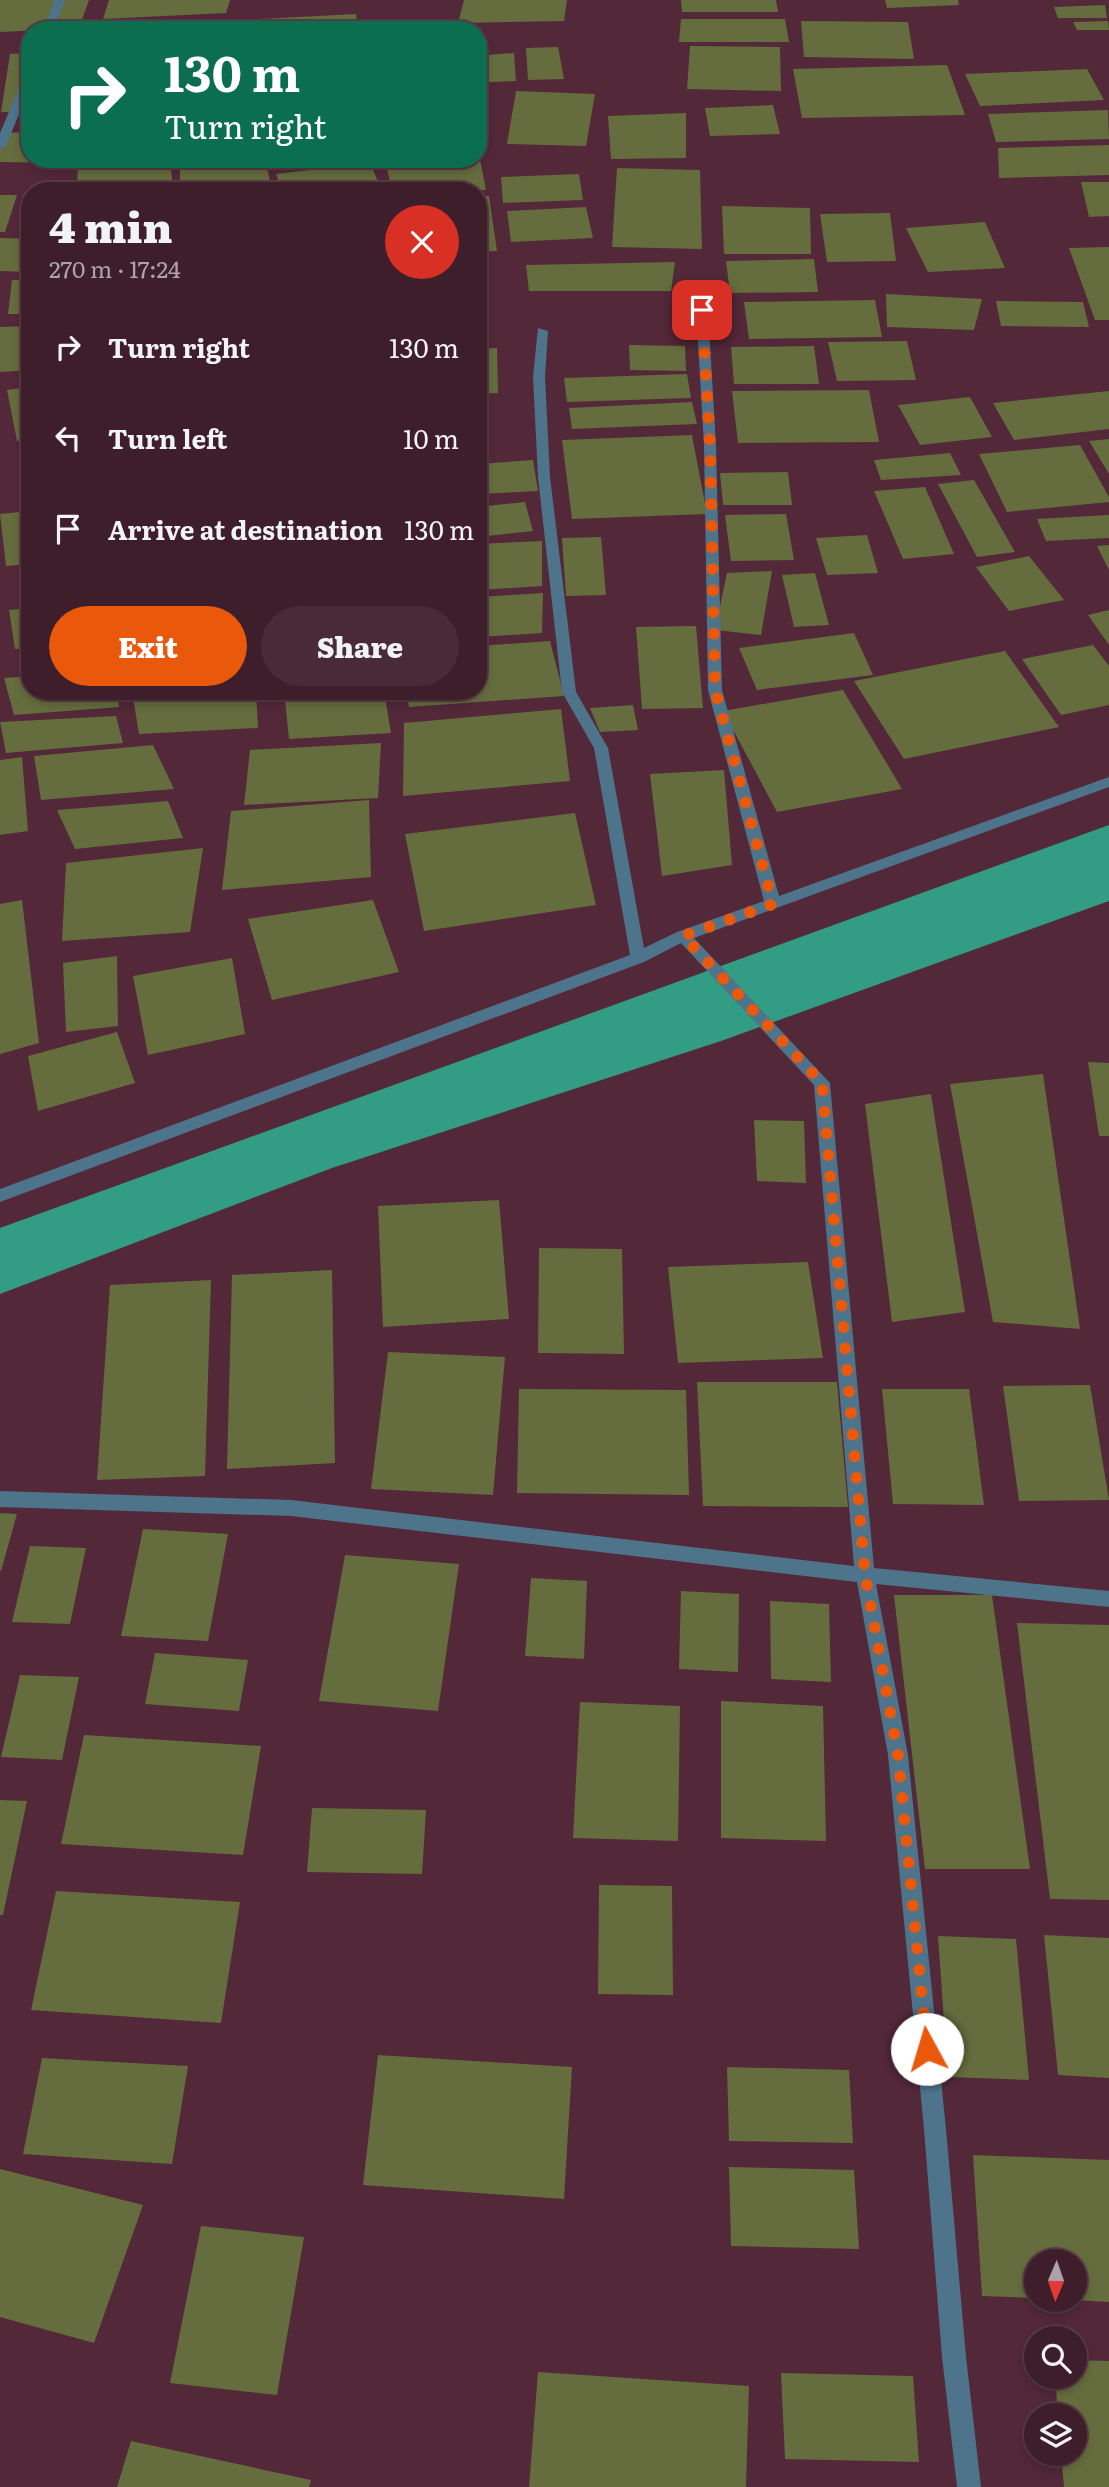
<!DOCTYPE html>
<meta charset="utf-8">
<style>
:root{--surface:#3e1e2b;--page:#492b37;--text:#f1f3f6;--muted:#ada2a9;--line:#573c47;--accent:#ea580c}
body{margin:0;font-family:Literata,serif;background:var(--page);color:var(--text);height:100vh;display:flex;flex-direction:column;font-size:26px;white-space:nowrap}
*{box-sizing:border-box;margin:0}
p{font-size:23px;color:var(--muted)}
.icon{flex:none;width:38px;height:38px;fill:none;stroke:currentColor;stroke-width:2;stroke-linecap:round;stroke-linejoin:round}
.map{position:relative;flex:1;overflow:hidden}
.drawer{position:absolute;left:21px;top:182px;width:466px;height:518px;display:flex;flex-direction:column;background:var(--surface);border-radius:28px;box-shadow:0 4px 10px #0003,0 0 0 2px var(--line)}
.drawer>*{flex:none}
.banner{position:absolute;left:21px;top:21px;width:466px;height:147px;border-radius:28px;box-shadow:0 4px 10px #0003,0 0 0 2px var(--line);background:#0b6e4f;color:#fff;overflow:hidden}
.needle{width:46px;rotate:182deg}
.buttons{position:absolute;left:1024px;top:2249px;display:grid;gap:14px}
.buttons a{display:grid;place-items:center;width:63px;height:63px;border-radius:50%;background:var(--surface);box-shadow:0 4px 10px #0003,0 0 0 2px var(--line);font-size:35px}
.pin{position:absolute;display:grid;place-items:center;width:60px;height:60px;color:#fff;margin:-30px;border-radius:14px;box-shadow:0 4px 10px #0006}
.me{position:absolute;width:77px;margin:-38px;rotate:354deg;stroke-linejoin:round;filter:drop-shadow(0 0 5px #0008)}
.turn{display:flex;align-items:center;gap:24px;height:147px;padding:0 28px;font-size:32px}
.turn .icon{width:91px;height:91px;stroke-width:2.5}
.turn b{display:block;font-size:49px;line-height:60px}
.round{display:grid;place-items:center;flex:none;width:74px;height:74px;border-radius:37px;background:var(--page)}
.headline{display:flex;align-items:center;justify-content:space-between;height:119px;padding:0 28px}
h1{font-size:42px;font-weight:800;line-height:52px}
.action{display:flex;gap:14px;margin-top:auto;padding:14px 28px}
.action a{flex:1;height:80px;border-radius:42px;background:var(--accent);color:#fff;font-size:28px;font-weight:800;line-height:80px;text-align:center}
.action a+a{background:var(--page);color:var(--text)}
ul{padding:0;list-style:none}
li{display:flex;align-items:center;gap:21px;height:91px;padding:0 28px}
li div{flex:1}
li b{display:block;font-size:26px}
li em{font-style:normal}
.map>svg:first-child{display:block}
.water{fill:#329c85}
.building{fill:#656c3d}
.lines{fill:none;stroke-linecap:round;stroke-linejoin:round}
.street{fill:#4d748b;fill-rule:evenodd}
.route{stroke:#ea580c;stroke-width:12;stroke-dasharray:0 21.6}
</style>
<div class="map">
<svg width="1109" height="2487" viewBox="0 0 1109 2487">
<rect width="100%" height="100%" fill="#532839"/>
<!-- water -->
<path class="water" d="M1109 825V901L721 1041 332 1168 0 1294V1228Z"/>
<!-- building -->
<path class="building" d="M0 0H89L79 28 0 32Z
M109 0H230L226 13 103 19Z
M464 0H567L564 21 458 23Z
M681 0H776L778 12H682Z
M885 0H958L959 5 887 8Z
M1105 5 1107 18H1058L1054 7Z
M356 14 358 30H240L238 20Z
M681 19H785L789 42H679Z
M221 20 222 30H113L112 25Z
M801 21 908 22 914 59 804 57Z
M1108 21 1109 30H1077L1073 22Z
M690 46 780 47 781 91 687 89Z
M558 47 564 79 528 80 526 48Z
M30 53V112H1L10 54Z
M514 53 516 81 488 82 486 55Z
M947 65 965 115 802 118 793 69Z
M1087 69 1104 100 980 106 965 74Z
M516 91 595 94 586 146 507 144Z
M773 105 780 134 710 136 705 108Z
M1108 110 1109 139 996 142 988 114Z
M686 113V158L611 159 608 116Z
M30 132V159H70L69 163 0 162V133Z
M1109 145V175L999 178 998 148Z
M478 149 486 190 392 191 385 159H478Z
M170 159 173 191H77L78 162Z
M180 159H265L272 190 180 191Z
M370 163 382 191H282L276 174Z
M617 168 700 170 702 249 612 247Z
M579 174 583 200 503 203 501 177Z
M1081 182H1109V216L1089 217Z
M0 195H17L5 232H0Z
M23 195 30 196V227L19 226Z
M489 196 497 251 478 252V197Z
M722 206 810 208 811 254H724Z
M586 207 593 238 511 242 507 211Z
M890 213 896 261 827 262 820 214Z
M985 222 1005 268 928 272 906 228Z
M0 238 30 239V272L0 271Z
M1109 247V320H1095L1069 248Z
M814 259 818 292 730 293 726 261Z
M675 262 671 291H529L526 265Z
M12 280H30V314H8Z
M886 294 982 299 974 330 887 327Z
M875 300 882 337 749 339 744 302Z
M996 301 1083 302 1089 327 1001 326Z
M30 326V370L0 372V327Z
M907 341 916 380 837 381 828 342Z
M629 345 685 346 686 371 630 370Z
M814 346 819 384H734L731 347Z
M497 348 498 393 478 394V349Z
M687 374 691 398 567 402 564 378Z
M30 387V440L17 441 7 390Z
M869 390 879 442 738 443 732 391Z
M1109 391V429L1014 440 993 403Z
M970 397 992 437 920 445 898 405Z
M692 402 697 424 572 429 569 408Z
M692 435 707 514 572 519 562 440Z
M1109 439V474L1089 441Z
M1080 445 1109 497V502L1007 512 979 454Z
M950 453 961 475 881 480 874 460Z
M533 460 538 491 478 494V464Z
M788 472 792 505H723L720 473Z
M974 480 1015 552 977 557 938 484Z
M925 487 954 554 903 559 874 491Z
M525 502 533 531 478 537V507Z
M30 511V564L6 566 0 514Z
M786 514 794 560 731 561 725 515Z
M1109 515V538L1046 541 1037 519Z
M867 535 878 573 827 575 816 538Z
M601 537 606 595 566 596 562 538Z
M542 541V586L478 590V544Z
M1109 545V570L1097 546Z
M1029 556 1064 600 1009 611 976 567Z
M772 571 761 635 715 630 727 573Z
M815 573 829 625 794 627 782 575Z
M543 593 542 633 478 637V597Z
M30 608V648L15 649 9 610Z
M1109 610V645L1088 615Z
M696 626 703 708 642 709 636 627Z
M854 633 873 675 757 690 739 648Z
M550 641 564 696 409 707 406 691H478V646Z
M1093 645 1109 666V705L1061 715 1022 659Z
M1005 651 1059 727 904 759 854 681Z
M30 676V691H117L119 707 14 715 4 678Z
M843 690 902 789 777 812 723 711Z
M132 691H256L258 728 139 734Z
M284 691H384L391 733 289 739Z
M633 705 638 730 600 732 590 708Z
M561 709 570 781 403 796 404 723Z
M116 716 123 743 6 753 0 722Z
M381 743 378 798 244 805 250 750Z
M153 745 174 789 41 800 34 756Z
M22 757 28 831 0 835V760Z
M724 770 732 865 662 876 650 774Z
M369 800 371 877 222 890 231 811Z
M168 801 183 838 75 849 57 810Z
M575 813 596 905 424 931 405 834Z
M203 848 190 932 62 941 66 863Z
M22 900 39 1043 0 1054V904Z
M373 900 399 972 272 1000 248 919Z
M117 956 118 1026 66 1032 63 963Z
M232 958 245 1034 148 1055 133 976Z
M117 1032 135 1083 38 1111 28 1056Z
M1088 1062 1109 1063V1136H1099Z
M1043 1074 1080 1329 993 1322 950 1084Z
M931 1094 965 1312 892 1322 865 1104Z
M754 1120 804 1121 806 1183 757 1181Z
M499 1200 509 1319 383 1327 378 1206Z
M539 1248 622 1249 624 1354 538 1353Z
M808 1262 823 1358 678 1363 668 1267Z
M332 1270 335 1463 227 1469 232 1275Z
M211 1280 205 1476 97 1480 110 1285Z
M388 1352 505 1357 493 1495 371 1489Z
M697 1382H837L848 1507 703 1506Z
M1090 1385 1109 1500 1019 1501 1003 1386Z
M519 1389 686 1390 689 1495 517 1493Z
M882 1389H969L984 1505 893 1504Z
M0 1513 17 1514 1 1571 0 1570Z
M143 1529 228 1534 208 1641 121 1636Z
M30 1546 86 1548 70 1624 12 1622Z
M345 1555 459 1564 438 1711 319 1701Z
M531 1578 587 1581 584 1659 525 1656Z
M681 1591 739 1594 738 1672 679 1669Z
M894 1595H992L1030 1869H925Z
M770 1601 829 1604 831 1682 771 1679Z
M1017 1623 1109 1625V1900L1050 1899Z
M155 1653 248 1660 239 1711 145 1704Z
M20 1675 79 1677 62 1760 1 1757Z
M721 1701 823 1706 826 1841 721 1838Z
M580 1702 680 1706 678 1841 573 1838Z
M84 1735 261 1746 243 1855 61 1844Z
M0 1800 27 1801 3 1915H0Z
M312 1808 426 1810 422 1874 307 1872Z
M599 1885 672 1886 673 1995 598 1994Z
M56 1891 240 1902 221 2023 31 2010Z
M1044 1935 1109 1938V2078L1058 2075Z
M938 1936 1016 1939 1029 2080 948 2077Z
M378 2055 572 2067 564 2199 363 2185Z
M42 2058 188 2066 172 2164 23 2154Z
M727 2067 849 2070 853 2143 729 2141Z
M973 2155 1109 2160V2302L1074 2300V2261H1036V2298L982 2296Z
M729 2167 854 2170 859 2249 731 2246Z
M0 2169 143 2205 94 2343 0 2317Z
M201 2226 304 2237 277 2395 170 2383Z
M1074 2360 1109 2361V2487H1064L1061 2454H1074V2415H1058L1055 2376H1074Z
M538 2372 749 2386 746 2487H529Z
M781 2373 913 2376 919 2462 785 2459Z
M131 2441 311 2480 309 2487H117Z"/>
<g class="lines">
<!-- street -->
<path class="street" d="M55 0H65L53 30H43Z
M30 71V87L6 146 0 149V133L25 74Z
M702 306 708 310 716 445 722 690 779 896 1109 777V787L694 938 830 1083 874 1568 1109 1591V1607L876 1584 908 1755 946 2129 966 2357 981 2487H957L942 2357 924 2129 888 1755 857 1582 291 1516 0 1507V1491L291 1500 854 1566 814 1085 681 943 644 962 0 1202V1189L630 955 594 748 562 692 538 477 533 377 538 328 548 331 545 377 550 477 576 692 608 748 644 948 677 932 764 901 708 690 704 445 696 310Z"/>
</g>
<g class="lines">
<!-- route -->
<path class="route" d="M702 310 710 445 715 690 773 904 683 936 822 1083 865 1575 898 1755 927 2049"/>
</g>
</svg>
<div class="buttons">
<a><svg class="needle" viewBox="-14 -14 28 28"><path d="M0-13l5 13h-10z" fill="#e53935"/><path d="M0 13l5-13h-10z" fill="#ada2a9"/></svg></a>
<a><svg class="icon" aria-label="search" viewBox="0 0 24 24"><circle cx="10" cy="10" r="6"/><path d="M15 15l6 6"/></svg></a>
<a><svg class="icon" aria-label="layers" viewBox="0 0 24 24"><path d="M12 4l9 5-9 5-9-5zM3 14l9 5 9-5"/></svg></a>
</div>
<div class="pin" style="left:702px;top:310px;background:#d93025"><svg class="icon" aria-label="arrive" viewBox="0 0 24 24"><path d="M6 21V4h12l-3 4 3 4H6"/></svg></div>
<svg class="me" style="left:927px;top:2049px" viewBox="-20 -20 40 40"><circle r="19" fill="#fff"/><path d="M0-13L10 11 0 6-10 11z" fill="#ea580c"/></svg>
<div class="banner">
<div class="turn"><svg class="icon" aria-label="right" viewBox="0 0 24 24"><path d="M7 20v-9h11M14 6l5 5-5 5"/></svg><div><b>130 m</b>Turn right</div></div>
</div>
<section class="drawer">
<div class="headline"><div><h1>4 min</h1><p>270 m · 17:24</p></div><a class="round" style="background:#d93025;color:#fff"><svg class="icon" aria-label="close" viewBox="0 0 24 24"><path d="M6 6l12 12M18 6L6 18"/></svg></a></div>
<ul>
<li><svg class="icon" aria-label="right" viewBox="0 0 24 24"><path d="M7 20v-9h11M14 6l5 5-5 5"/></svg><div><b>Turn right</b></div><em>130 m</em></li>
<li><svg class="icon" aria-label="left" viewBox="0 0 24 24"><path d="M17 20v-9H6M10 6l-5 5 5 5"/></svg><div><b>Turn left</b></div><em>10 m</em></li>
<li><svg class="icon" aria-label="arrive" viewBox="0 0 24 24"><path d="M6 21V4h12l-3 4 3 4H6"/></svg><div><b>Arrive at destination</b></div><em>130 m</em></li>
</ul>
<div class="action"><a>Exit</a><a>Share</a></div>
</section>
</div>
